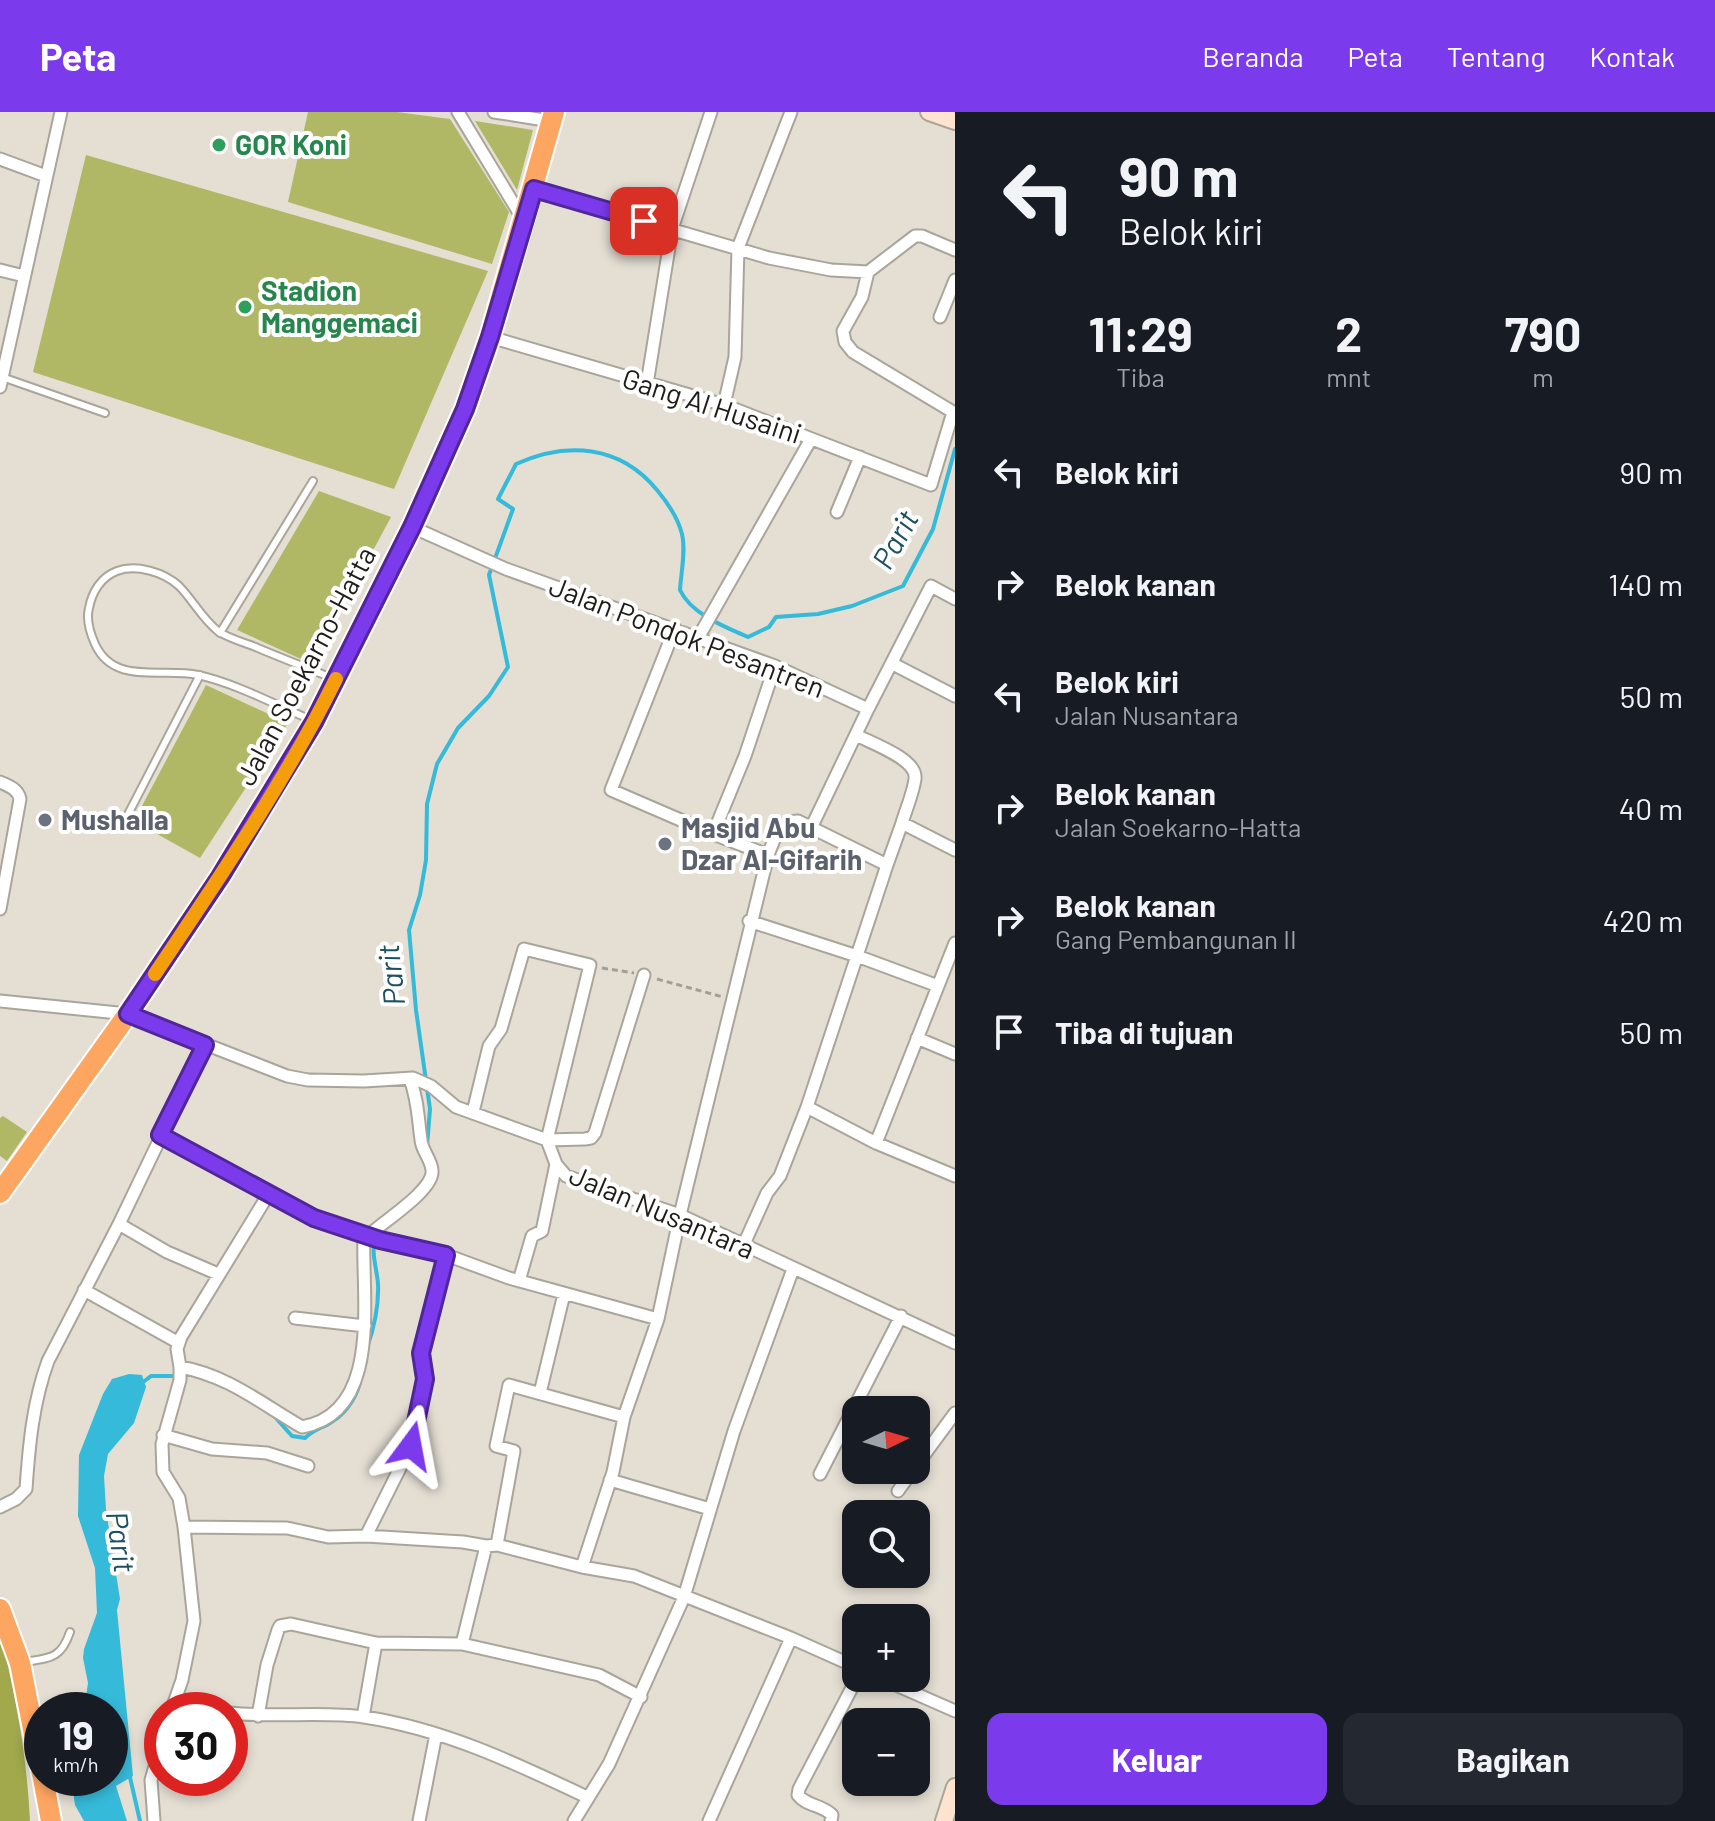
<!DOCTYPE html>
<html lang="id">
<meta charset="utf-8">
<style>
:root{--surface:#171b24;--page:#242831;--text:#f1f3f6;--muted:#9ea1a6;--accent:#7c3aed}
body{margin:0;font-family:Barlow,sans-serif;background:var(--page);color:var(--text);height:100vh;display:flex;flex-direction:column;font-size:30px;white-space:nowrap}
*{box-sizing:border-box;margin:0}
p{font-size:26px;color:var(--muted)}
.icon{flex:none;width:44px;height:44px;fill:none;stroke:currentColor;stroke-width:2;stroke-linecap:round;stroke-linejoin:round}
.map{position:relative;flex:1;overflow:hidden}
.sheet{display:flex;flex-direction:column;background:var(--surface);width:760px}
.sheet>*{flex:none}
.top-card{background:#171b24;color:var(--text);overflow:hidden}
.needle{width:52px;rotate:85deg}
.controls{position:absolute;left:842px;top:1284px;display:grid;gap:16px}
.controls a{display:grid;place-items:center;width:88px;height:88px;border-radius:16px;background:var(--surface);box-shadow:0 4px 12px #0003;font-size:40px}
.speed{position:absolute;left:24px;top:1580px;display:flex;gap:16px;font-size:40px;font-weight:700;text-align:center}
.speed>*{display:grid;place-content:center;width:104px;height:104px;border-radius:50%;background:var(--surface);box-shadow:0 4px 12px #0003;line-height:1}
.speed small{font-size:20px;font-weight:400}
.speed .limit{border:12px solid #d22;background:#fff;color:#111}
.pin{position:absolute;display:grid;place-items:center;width:68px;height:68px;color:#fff;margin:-34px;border-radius:16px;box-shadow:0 4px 12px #0006}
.me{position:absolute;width:88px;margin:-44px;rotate:13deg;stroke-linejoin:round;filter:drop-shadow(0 0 6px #0008)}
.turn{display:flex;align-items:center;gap:28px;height:168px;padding:0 32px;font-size:36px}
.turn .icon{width:104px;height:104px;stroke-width:2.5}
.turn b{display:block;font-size:56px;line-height:68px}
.eta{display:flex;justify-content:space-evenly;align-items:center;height:136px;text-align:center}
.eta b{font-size:48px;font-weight:700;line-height:56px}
.action{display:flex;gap:16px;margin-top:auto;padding:16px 32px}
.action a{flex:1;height:92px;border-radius:16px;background:var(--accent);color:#fff;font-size:32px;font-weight:700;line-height:92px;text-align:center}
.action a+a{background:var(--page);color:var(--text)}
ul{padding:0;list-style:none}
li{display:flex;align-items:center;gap:24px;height:112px;padding:0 32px}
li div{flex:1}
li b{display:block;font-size:30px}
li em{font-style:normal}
header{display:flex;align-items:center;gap:48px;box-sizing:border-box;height:112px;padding:0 40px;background:var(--accent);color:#fff}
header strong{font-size:38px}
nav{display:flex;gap:44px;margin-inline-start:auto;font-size:28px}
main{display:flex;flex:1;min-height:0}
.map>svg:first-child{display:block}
.green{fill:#b0b866}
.forest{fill:#a1a94c}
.water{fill:#36bad9}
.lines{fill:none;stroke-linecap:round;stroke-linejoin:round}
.stream{stroke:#36bad9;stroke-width:4}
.lane-casing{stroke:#aaa59a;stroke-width:10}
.street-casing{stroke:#aaa59a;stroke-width:15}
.secondary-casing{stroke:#aaa59a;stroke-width:20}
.highway-casing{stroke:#fff;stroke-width:24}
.path{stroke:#a49f96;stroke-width:3;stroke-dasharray:6 4;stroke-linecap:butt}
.lane{stroke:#fff;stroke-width:6}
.street{stroke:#fff;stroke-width:11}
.secondary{stroke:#fee4d0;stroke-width:16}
.highway{stroke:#fda661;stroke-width:20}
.route-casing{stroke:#51269a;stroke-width:20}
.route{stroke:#7c3aed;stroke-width:14}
.slow{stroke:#f59e0b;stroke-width:14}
.leisure-dot{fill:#2e9e5b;stroke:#fff;stroke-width:3}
.worship-dot{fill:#6b7280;stroke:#fff;stroke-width:3}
.labels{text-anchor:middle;stroke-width:8;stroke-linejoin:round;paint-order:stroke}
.leisure-label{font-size:28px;font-weight:bold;fill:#27864d;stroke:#fff;text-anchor:start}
.street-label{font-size:28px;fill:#1e1c18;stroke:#fff}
.worship-label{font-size:28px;font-weight:bold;fill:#5b616d;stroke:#fff;text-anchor:start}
.water-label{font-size:30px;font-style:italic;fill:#1c515f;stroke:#fff}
</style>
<header>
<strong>Peta</strong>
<nav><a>Beranda</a><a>Peta</a><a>Tentang</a><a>Kontak</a></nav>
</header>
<main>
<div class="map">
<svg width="955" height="1709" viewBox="0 0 955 1709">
<rect width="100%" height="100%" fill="#e4ded3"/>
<!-- green -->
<path class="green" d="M308 0H397L450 7 509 100 492 152 288 90Z
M475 9 533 18 517 78Z
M86 43 488 159 394 377 33 260Z
M319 379 391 405 312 552 237 518Z
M206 573 288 611 200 746 134 709Z
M3 1004 27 1020 7 1049 0 1044V1006Z"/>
<!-- forest -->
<path class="forest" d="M0 1522C16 1583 27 1646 30 1709H0Z"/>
<!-- water -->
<path class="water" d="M129 1262 142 1263 146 1275 134 1311 108 1342 104 1364 106 1398 120 1487 117 1498 133 1664 116 1674 127 1709H84L75 1693 71 1666H110V1598H84L88 1571 83 1546 84 1537 97 1501 95 1456 78 1404 79 1343 103 1282 112 1267Z"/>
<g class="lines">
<!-- stream -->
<path class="stream" d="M427 1034 430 997 416 898 409 818 420 783 426 748 427 692 437 652 458 616 489 584 508 555 489 463 513 397 498 387 516 352C567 329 620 333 657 378 667 390 678 406 682 422 686 438 681 461 680 478 691 502 725 515 748 525L769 515 776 505 818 502 852 494 903 474 933 417 955 337
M367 1236C374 1216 379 1194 378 1172 377 1157 371 1142 375 1127
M142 1271 151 1264H178
M275 1305 292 1324 305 1326C314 1317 323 1316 333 1309 348 1300 359 1281 361 1264
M129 1661 140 1709"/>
<!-- lane casing -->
<g class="lane-casing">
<path id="lane" d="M2 265 105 301
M220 521 313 369
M311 608C276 593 235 571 198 563 162 555 114 574 95 532 90 521 86 508 89 496 92 480 101 465 117 459 136 452 164 460 179 474 193 488 202 507 219 520 229 526 242 530 253 534 279 545 305 555 332 566
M122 714 200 563
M24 1550C50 1546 61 1547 70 1520"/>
</g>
<!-- street casing -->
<g class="street-casing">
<path id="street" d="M458 0 524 109
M494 0 551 9
M0 47 46 64
M534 77 769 146 831 158 868 160 915 124H922L955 138
M0 158 24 164
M940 205 955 168
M490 225 724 293 931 373 953 300 853 240 845 230 843 219 862 185 868 160
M647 272 672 117 711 0
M0 275 61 0
M724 293 735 245 738 136 791 0
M837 400 860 345
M412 415 506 457 775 554 868 597
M675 516 611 678 713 722
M698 526 811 327
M893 552 955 584
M856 623C871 631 918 647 915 667 913 682 906 697 902 711
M0 670C9 674 18 677 20 687L0 797
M812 714 868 597 931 474 955 487
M768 743 713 722 745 644 775 554
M749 809 857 844 938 874
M0 889 128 902 287 964 308 968 364 969 413 966 431 974 456 995 547 1028 585 1027 591 1026 595 1021 644 863
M917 926 955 942
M807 995 876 1031 955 831
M473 1000 489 934 501 917 524 837 590 853 547 1028
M160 1023 314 1106 380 1128 446 1143 509 1166 658 1207
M547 1028 556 1052 566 1064 680 1103 955 1231
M876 1031 955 1064
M119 1112 167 1140 218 1162
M368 1124C382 1110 435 1078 432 1058 431 1047 422 1039 421 1028 418 1007 418 988 410 967
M744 1132 767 1081 780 1064 807 995 887 753
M519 1169 532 1124 542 1119 556 1052
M84 1178 179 1231
M295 1206 365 1214
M180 1255 177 1237 181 1225 268 1083
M540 1281 564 1182
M163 1323 212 1337 267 1341 308 1354
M916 1354 955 1301
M820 1362 901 1204
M610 1368 710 1397
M898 1379 913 1358
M0 1395 16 1387 26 1377C29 1333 33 1290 48 1249L119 1112 205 933
M184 1415 179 1386 163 1360 162 1332 180 1268V1255C227 1263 262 1292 302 1315 384 1301 361 1182 364 1122
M366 1424 411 1334 425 1267 421 1241 446 1143
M497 1433 514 1339 496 1334 509 1273 624 1305
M582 1455 613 1360 624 1305 658 1207 680 1103 768 743 775 725 787 710 798 709 887 753 902 711 955 738
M462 1532 486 1434
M880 1566 955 1599
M173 1594 182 1568 194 1509 184 1415 287 1416 328 1425 366 1424 463 1430 486 1434 497 1433 582 1455 634 1464 791 1526 856 1555
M172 1598 173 1594 206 1598
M230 1601C274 1606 322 1599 364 1605 444 1617 515 1651 587 1685
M258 1604 267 1553 278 1518 280 1514 291 1512 376 1531 462 1532 599 1563 641 1585
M363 1605 376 1531
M154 1709 151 1668 162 1630
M419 1709 436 1622
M574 1709 609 1652 684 1485 734 1319 793 1157
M709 1709 791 1526
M831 1709 832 1703C823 1693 806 1694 798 1683L799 1677 857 1566"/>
</g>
<!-- secondary casing -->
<g class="secondary-casing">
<path id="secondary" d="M929 0 955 9
M944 1709 955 1675"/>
</g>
<!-- highway casing -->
<g class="highway-casing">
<path id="highway" d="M0 1081 128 902 220 765 314 610 412 415 465 297 490 225 554 0
M0 1497 20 1551 42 1662
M43 1666 51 1709"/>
</g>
<!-- path -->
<path class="path" d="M602 856 634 861
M657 867 723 885"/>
<!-- lane -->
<use href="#lane" class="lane"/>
<!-- street -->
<use href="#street" class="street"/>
<!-- secondary -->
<use href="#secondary" class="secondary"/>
<!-- highway -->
<use href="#highway" class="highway"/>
</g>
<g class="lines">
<!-- route casing -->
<g class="route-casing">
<path id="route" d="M411 1334 425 1267 421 1241 446 1143 380 1128 314 1106 160 1023 205 933 128 902 220 765 314 610 412 415 465 297 490 225 534 77 644 109"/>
</g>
<!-- route -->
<use href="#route" class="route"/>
<!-- slow -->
<path class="slow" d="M155 862C219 766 285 670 336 567"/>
</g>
<!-- markers -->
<g class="leisure-dot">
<circle cx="219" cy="33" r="8"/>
<circle cx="245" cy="195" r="8"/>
</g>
<g class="worship-dot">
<circle cx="45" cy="708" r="8"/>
<circle cx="665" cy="732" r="8"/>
</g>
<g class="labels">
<!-- leisure labels -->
<g class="leisure-label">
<text x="235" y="43">GOR Koni</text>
<text x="261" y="189">Stadion<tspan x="261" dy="32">Manggemaci</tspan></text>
</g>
<!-- street labels -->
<g class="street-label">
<text transform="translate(712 294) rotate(18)" y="10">Gang Al Husaini</text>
<text transform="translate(687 525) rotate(21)" y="10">Jalan Pondok Pesantren</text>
<text transform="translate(306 554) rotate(-62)" y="10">Jalan Soekarno-Hatta</text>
<text transform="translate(662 1100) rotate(23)" y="10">Jalan Nusantara</text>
</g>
<!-- worship labels -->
<g class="worship-label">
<text x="61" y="718">Mushalla</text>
<text x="681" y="726">Masjid Abu<tspan x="681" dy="32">Dzar Al-Gifarih</tspan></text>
</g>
<!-- water labels -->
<g class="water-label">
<text transform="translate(896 428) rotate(-61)" y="10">Parit</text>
<text transform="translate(392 863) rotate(-96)" y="10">Parit</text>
<text transform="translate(120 1430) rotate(82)" y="10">Parit</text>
</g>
</g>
</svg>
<div class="controls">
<a><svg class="needle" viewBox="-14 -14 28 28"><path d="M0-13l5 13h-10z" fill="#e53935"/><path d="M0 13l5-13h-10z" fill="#9ea1a6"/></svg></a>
<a><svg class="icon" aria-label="search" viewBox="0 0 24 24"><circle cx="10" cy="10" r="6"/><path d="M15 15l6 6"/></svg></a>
<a>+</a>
<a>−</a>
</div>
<div class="speed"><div>19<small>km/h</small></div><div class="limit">30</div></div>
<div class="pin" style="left:644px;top:109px;background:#d93025"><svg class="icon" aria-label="arrive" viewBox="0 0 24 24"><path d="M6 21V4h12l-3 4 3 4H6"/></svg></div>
<svg class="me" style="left:411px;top:1334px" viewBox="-20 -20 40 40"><path d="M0-17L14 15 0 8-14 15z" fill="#7c3aed" stroke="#fff" stroke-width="4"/></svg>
</div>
<section class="sheet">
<div class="top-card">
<div class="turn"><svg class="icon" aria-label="left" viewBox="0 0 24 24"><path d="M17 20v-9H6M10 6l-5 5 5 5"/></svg><div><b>90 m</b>Belok kiri</div></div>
</div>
<div class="eta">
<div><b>11:29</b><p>Tiba</p></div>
<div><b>2</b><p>mnt</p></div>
<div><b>790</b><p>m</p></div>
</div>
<ul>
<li><svg class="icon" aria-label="left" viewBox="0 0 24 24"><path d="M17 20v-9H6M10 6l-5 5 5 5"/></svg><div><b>Belok kiri</b></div><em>90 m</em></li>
<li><svg class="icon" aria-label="right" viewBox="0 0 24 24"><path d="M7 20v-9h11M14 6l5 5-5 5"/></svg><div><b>Belok kanan</b></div><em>140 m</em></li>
<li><svg class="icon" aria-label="left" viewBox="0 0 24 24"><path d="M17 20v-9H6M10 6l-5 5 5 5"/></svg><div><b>Belok kiri</b><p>Jalan Nusantara</p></div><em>50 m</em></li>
<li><svg class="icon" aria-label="right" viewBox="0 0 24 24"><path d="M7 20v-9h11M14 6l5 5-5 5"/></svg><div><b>Belok kanan</b><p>Jalan Soekarno-Hatta</p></div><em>40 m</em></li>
<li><svg class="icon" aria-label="right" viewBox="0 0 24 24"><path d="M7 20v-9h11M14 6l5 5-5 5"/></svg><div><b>Belok kanan</b><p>Gang Pembangunan II</p></div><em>420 m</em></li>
<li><svg class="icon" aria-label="arrive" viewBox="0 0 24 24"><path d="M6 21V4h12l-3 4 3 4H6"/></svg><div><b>Tiba di tujuan</b></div><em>50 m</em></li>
</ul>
<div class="action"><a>Keluar</a><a>Bagikan</a></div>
</section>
</main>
